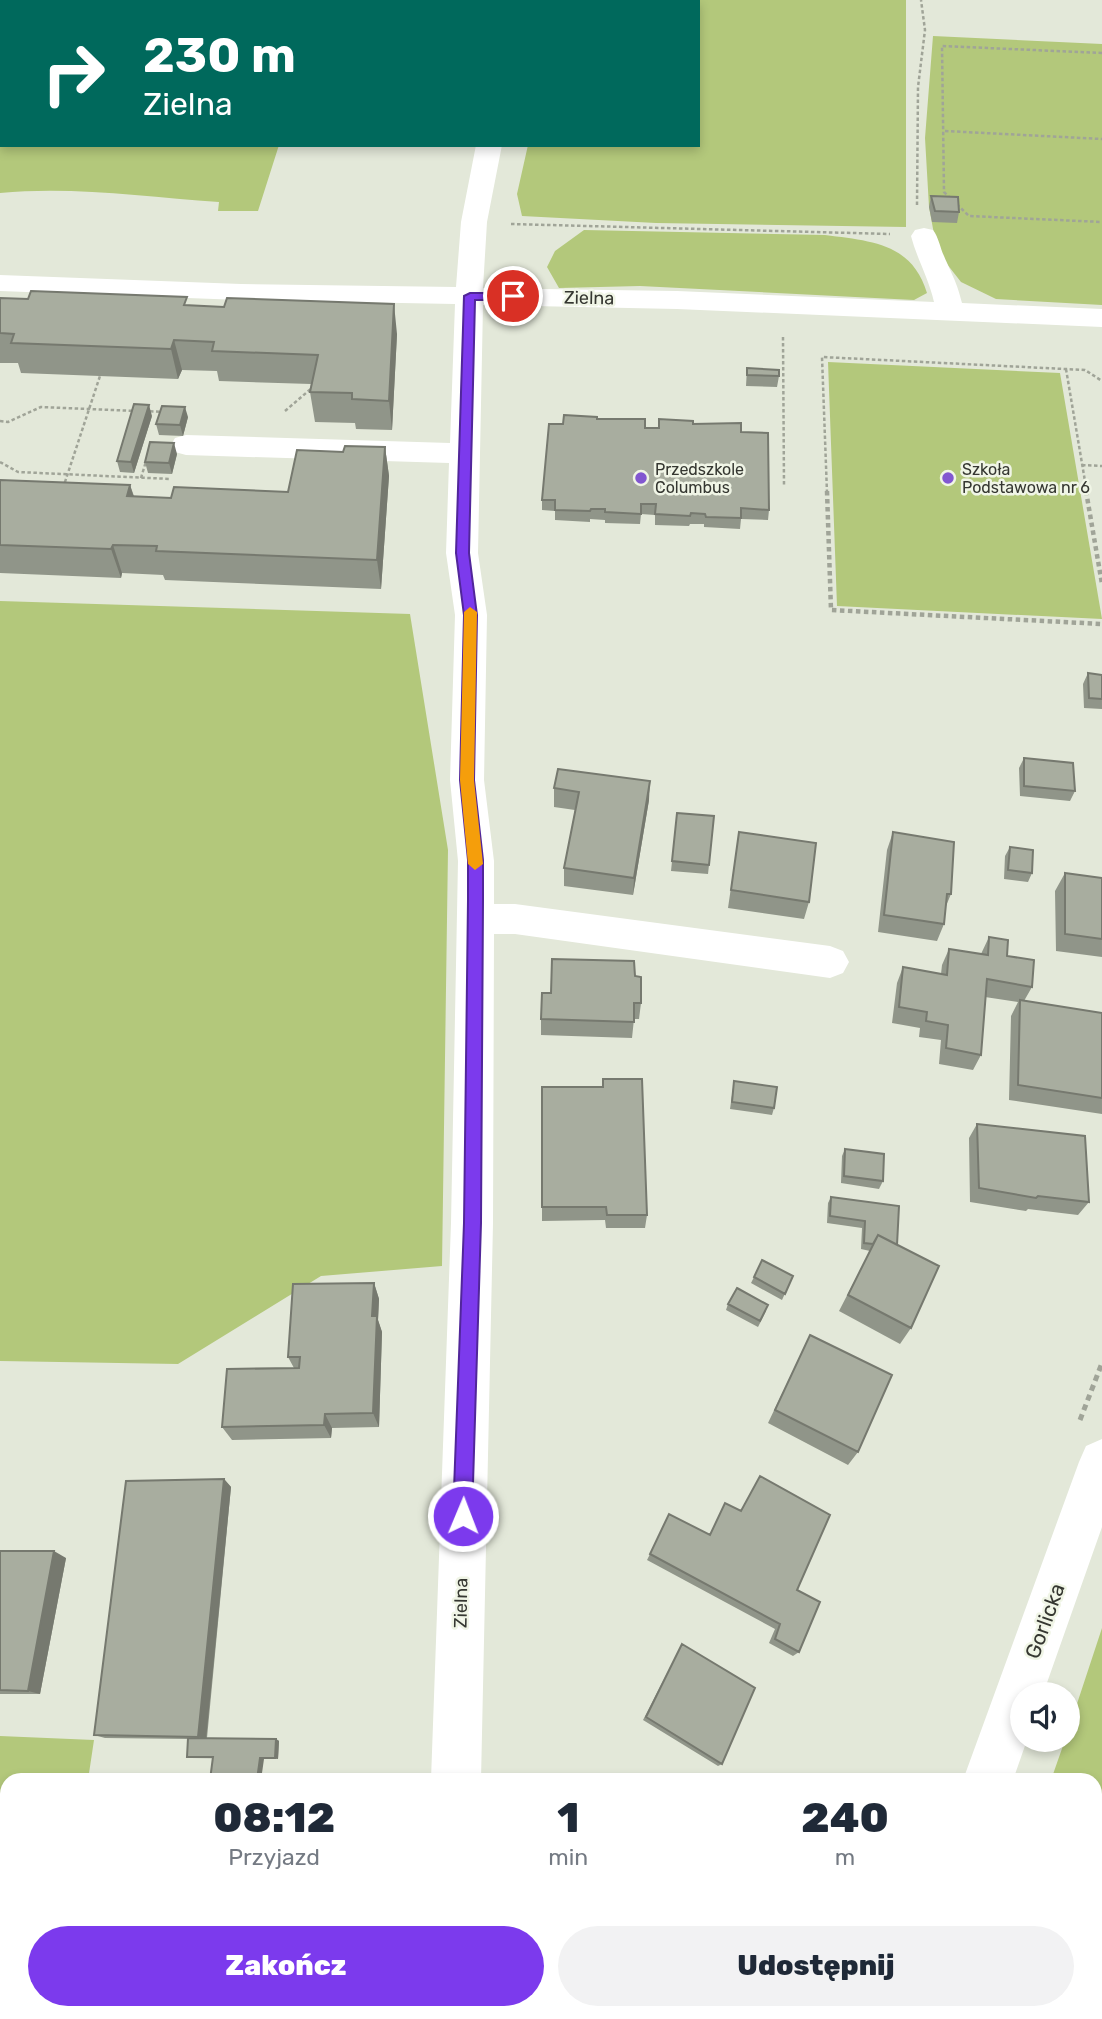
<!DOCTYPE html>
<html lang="pl">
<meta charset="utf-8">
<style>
:root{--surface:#fff;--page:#f2f2f3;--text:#1f2937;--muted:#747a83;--accent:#7c3aed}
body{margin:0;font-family:Rubik,sans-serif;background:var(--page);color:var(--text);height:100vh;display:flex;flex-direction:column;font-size:26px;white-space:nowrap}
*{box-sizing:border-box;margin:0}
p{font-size:23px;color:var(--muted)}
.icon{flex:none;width:38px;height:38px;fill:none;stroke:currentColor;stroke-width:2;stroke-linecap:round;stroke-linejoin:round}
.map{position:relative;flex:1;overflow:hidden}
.side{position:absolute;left:0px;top:1773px;width:1102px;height:247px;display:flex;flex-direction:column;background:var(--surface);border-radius:21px 21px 0 0;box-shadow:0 4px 10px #0003}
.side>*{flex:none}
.hud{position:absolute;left:0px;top:0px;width:700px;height:147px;box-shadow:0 4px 10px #0003;background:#00695c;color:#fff;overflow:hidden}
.tools{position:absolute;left:1010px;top:1682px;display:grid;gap:14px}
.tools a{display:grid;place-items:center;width:70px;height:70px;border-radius:50%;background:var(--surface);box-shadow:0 4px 10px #0003;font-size:35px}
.pin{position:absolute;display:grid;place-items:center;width:60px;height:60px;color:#fff;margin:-30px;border:4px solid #fff;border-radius:50%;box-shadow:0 2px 7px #0007}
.me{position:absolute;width:77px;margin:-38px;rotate:1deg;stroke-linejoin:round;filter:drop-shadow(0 0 5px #0008)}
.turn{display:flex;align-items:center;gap:24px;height:147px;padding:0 28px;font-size:32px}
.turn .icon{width:91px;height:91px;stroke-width:2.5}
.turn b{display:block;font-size:49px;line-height:60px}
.eta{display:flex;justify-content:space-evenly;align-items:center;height:119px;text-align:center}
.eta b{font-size:42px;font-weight:800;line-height:49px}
.button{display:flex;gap:14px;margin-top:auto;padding:14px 28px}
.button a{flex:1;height:80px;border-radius:42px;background:var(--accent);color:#fff;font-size:28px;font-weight:800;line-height:80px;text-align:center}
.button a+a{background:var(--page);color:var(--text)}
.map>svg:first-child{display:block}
.green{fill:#b3c87b}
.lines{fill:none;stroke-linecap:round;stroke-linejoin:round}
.path-far2{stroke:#a0a498;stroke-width:2.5;stroke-dasharray:3.5 2.5;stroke-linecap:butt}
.path-far1{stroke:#a0a498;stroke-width:4.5;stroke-dasharray:4.5 3.5;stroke-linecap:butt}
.path{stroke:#a0a498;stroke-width:5;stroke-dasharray:6 4.5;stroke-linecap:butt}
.minor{fill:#fff;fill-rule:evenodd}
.wall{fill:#909589}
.shaded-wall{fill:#76796f}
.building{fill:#a8ad9f;stroke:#76796f;stroke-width:2}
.route{fill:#7c3aed;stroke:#51269a;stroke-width:2}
.slow{fill:#f59e0b}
.poi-dot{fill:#8257d0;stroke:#f0f5e6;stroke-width:2.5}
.labels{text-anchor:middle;stroke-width:5;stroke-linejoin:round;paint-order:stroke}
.far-poi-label{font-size:16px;fill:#353731;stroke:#f0f5e6;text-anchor:start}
.street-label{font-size:18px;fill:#353731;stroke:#f0f5e6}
.near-street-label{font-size:21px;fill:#353731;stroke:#f0f5e6}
</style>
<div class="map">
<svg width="1102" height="2019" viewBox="0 0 1102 2019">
<rect width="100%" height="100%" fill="#e3e8d9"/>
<!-- green -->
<path class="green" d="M0 0 122 2H2V145H279L258 211H218L219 202C147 197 72 186 0 193Z
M564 0H906V227L656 223 522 216 517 194 528 145H698V2Z
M933 36 1102 44V305L996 299 961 282 943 259 936 245 929 207 925 138Z
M584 230 825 235C871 241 912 243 927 293L914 300 640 286 559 288 547 267 555 251Z
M828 362 1060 373 1102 619 837 606Z
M0 601 410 614 448 850 442 1266 321 1276 178 1364 0 1361Z
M1102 1628V2019H972L974 2013 1096 2012V1780H1051L1065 1740H1068V1731Z
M0 1736 94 1740 88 1780H7V2012L51 2013 50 2019H0Z"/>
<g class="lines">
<!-- path-far2 -->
<path class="path-far2" d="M249 0H325
M358 0H376
M1102 53 942 46 944 192 969 216 1102 222
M0 73 2 66
M945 131 1102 139
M917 205 918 87 925 30 921 0
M511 224 890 234
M783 337 784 485
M1066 369 1087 493
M144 411 164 412
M285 411 313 387
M0 421 8 422 41 407 136 411
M0 462 18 472 171 479
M1082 465 1102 466
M141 478 147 458
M63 488 100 376
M827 493 822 357 1085 370 1102 381"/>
<!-- path-far1 -->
<path class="path-far1" d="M827 491 831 610 1102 624
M1086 491 1102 584"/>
<!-- path -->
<path class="path" d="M1080 1420 1102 1363"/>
<!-- minor -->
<path class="minor" d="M516 0H538L515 2Z
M476 145H502L487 222 483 288 677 291 934 302C929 279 917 259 911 236L915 230 924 228 933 230C939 238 940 248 944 256 952 275 957 282 962 303L1102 309V327L677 309 483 305 478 553 487 615 484 780 494 861V904H515L830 946 843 951 849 962 843 973 830 978 515 934H494L493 1223 481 1780H431L451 1223 458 861 450 780 455 615 446 553 449 463 186 455 175 452 171 445 175 438 186 435 450 443 455 304 241 300 0 291V275L241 284 456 287 461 222Z
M1102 1439V1527L1043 1694H1022V1740H1027L1013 1780H963L1079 1462 1086 1446Z
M420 2012H474V2019H420Z
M879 2012H933L931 2019H877Z"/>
</g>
<!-- wall -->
<path class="wall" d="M437 0H470V2H437Z
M931 196 959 212 957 223 932 222 929 207Z
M0 298 189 305 397 334 392 430 356 429 355 423 315 422 310 392 311 384 219 381 217 371 182 370 178 379 21 373 18 363H0Z
M747 368 779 376 777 387 746 386Z
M152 416 134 473 120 472 117 461Z
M188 417 183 436 159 435 156 424Z
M597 419 645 428H659L693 424 741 432 769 510 768 520 741 519 740 529 704 527V524H690L689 526 655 525V515L641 514 640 524 605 523V520L590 519V522L555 520V511L542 510V500L563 424Z
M385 447 389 476 381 589 165 580 163 575 122 573 121 578 0 573V480L130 485 134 496 171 498 288 492 343 452Z
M177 454 172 474 148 473 145 462Z
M1088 673 1102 675V709L1084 708 1083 684Z
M1024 758 1075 791 1070 801 1020 796 1019 768Z
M554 788 649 800 633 895 564 886V868L575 810 554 807Z
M677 813 709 865 708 874 671 871Z
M739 832 809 902 804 919 728 908Z
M893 832 951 894 946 906 944 924 937 941 878 932 887 850Z
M1010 847 1032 873 1028 882 1004 879 1005 856Z
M1065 873 1102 878V957L1056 951 1055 891Z
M989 937 1007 956 1032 987 1024 1001 1102 1013V1114L1009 1100 1011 1016 1018 1002 985 997 981 1055 973 1070 939 1064 941 1040 919 1037 920 1028 892 1023 897 983 903 967 941 974 942 965 949 949 981 954Z
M635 976 641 1003 639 1019H634L632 1038 541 1035V1019L551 993Z
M734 1081 774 1108 772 1115 730 1109Z
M542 1087 647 1215 645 1228H606L605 1220 542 1221Z
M977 1124 1089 1202 1078 1215 1028 1209 1026 1211 970 1202 969 1138Z
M845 1149 883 1181 879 1189 841 1183 842 1156Z
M831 1197 899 1206 897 1245 911 1328 900 1344 839 1311 870 1251 861 1249 862 1228 827 1223 828 1203Z
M793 1276 782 1300 751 1283 754 1277Z
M374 1283 379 1299 378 1320 382 1332 379 1427 332 1428 331 1438 232 1440 222 1427 294 1368 288 1357Z
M728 1304 766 1311 758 1327 726 1310Z
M810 1335 858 1452 848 1465 768 1423Z
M224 1479 231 1487 207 1738 276 1739 279 1741 278 1759 191 1758 187 1757 188 1739 105 1738 94 1735Z
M0 1551 66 1558 40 1694H0Z
M650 1554 797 1590 799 1652 793 1656 769 1643 775 1629 647 1560Z
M682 1644 722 1764 718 1766 643 1720Z"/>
<!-- shaded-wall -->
<path class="shaded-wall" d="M394 304 397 334 392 430 389 401Z
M174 340 182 370 178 379 171 349Z
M149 405 152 416 134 473 131 462Z
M185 407 188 417 183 436 180 425Z
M174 443 177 454 172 474 169 463Z
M385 447 389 476 381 589 377 560Z
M130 485 139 514 127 496Z
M113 545 122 573 121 578 111 549Z
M650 781 649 800 633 895 634 878Z
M374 1283 379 1299 378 1320 382 1332 379 1427 373 1413 372 1316Z
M325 1414 332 1428 331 1438 324 1425Z
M224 1479 231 1487 206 1740 198 1737Z
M54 1551 66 1558 40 1694 28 1691Z
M276 1739 279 1741 278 1759 275 1758Z
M260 1758 264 1759 261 1780H257Z
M354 2012H359V2019H354Z"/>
<!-- building -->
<path class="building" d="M931 196 958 197 959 212 935 211Z
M31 291 187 297 184 305 224 307 227 298 394 304 389 401 352 399V393L310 392 318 355 212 351 214 342 174 340 171 349 11 343 14 334 0 333V298L28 299Z
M747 368 779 370V376L747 375Z
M134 404 149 405 131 462 117 461Z
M162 406 185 407 180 425 156 424Z
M564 415 597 417V419H645V428H659V419L693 421V424L741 423V432L768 433 769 510 741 508V518L706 517 705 514 691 513 690 516 655 514 656 504H641V514L605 512V509H591L590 511 555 510V500H542L549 424H563Z
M150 442 174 443 169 463 145 462Z
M345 446 385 447 377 560 156 551 157 546 113 545 111 549 0 545V480L130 485 127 496 171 498 174 487 288 492 297 450 343 452Z
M1088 673 1102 675V699L1089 698Z
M1024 758 1073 763 1075 791 1024 786Z
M558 769 650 781 634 878 564 868 579 792 554 788Z
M677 813 714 816 709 865 672 861Z
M739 832 816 843 809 902 731 890Z
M893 832 954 842 951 894H947L944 924 884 915Z
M1010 847 1033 850 1032 873 1008 870Z
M1065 873 1102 878V939L1065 934Z
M989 937 1008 940 1007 956 1034 960 1032 987 987 979 981 1055 946 1048 948 1025 926 1021 927 1012 899 1007 903 967 947 975 949 949 988 955Z
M552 959 634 961 635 976 641 977V1003H634V1022L541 1019 542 993H551Z
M1020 1000 1102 1013V1098L1018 1085Z
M603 1079H642L647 1215H607L606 1207H542V1087H603Z
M734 1081 777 1087 774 1108 732 1102Z
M977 1124 1085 1136 1089 1202 1038 1196 1036 1198 979 1188Z
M845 1149 884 1154 883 1181 844 1176Z
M831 1197 899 1206 897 1245 878 1235 873 1244 864 1243 865 1221 830 1216Z
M878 1235 939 1266 911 1328 848 1295Z
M762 1260 793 1276 785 1294 754 1277Z
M374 1283 372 1316H377L373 1413 325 1414 324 1425 222 1427 227 1369 299 1368 300 1357H288L293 1284Z
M737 1288 768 1305 760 1321 728 1304Z
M810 1335 892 1375 858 1452 775 1410Z
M760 1476 830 1515 797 1590 820 1602 799 1652 775 1639 780 1624 650 1554 669 1514 710 1535 725 1503 741 1511Z
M224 1479 198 1737 94 1735 126 1481Z
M0 1551H54L28 1691 0 1690Z
M682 1644 755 1688 722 1764 646 1717Z
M188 1738 276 1739 275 1758H260L257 1780H210L213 1757H187Z
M261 2012H354V2019H261Z"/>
<!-- route -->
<path class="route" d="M470 293H513L518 296 513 300H475L469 553 477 615 474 780 483 860V900L481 1223 472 1516 469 1523 463 1526 456 1523 453 1516 464 1223 468 900V860L460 780 464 615 456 553 464 296Z"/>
<!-- slow -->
<path class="slow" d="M470 607 477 612 474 780 483 864 475 870 468 864 460 780 464 612Z"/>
<!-- markers -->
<g class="poi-dot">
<circle cx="641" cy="478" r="7"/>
<circle cx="948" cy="478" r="7"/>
</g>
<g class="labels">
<!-- far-poi labels -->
<g class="far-poi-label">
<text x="655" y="475">Przedszkole<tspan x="655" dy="18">Columbus</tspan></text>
<text x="962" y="475">Szkoła<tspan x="962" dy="18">Podstawowa nr 6</tspan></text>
</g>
<!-- street labels -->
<g class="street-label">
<text transform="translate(589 298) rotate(1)" y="6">Zielna</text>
<text transform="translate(461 1603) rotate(-89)" y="6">Zielna</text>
</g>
<!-- near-street labels -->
<g class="near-street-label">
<text transform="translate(1045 1621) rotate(-70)" y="7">Gorlicka</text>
</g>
</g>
</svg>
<div class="tools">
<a><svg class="icon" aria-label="sound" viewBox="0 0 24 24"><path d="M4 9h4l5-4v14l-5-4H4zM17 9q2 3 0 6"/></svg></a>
</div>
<div class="pin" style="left:513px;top:296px;background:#d93025"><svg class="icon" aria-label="arrive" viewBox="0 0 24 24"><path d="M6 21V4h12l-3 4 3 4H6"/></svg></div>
<svg class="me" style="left:463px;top:1516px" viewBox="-20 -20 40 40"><circle r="17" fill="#7c3aed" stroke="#fff" stroke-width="3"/><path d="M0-11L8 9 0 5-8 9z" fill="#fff"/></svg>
<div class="hud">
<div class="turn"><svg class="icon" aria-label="right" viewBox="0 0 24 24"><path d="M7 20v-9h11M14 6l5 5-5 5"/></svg><div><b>230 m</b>Zielna</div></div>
</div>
<section class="side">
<div class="eta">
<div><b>08:12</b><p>Przyjazd</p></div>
<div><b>1</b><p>min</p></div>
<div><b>240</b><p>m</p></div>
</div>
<div class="button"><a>Zakończ</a><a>Udostępnij</a></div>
</section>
</div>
